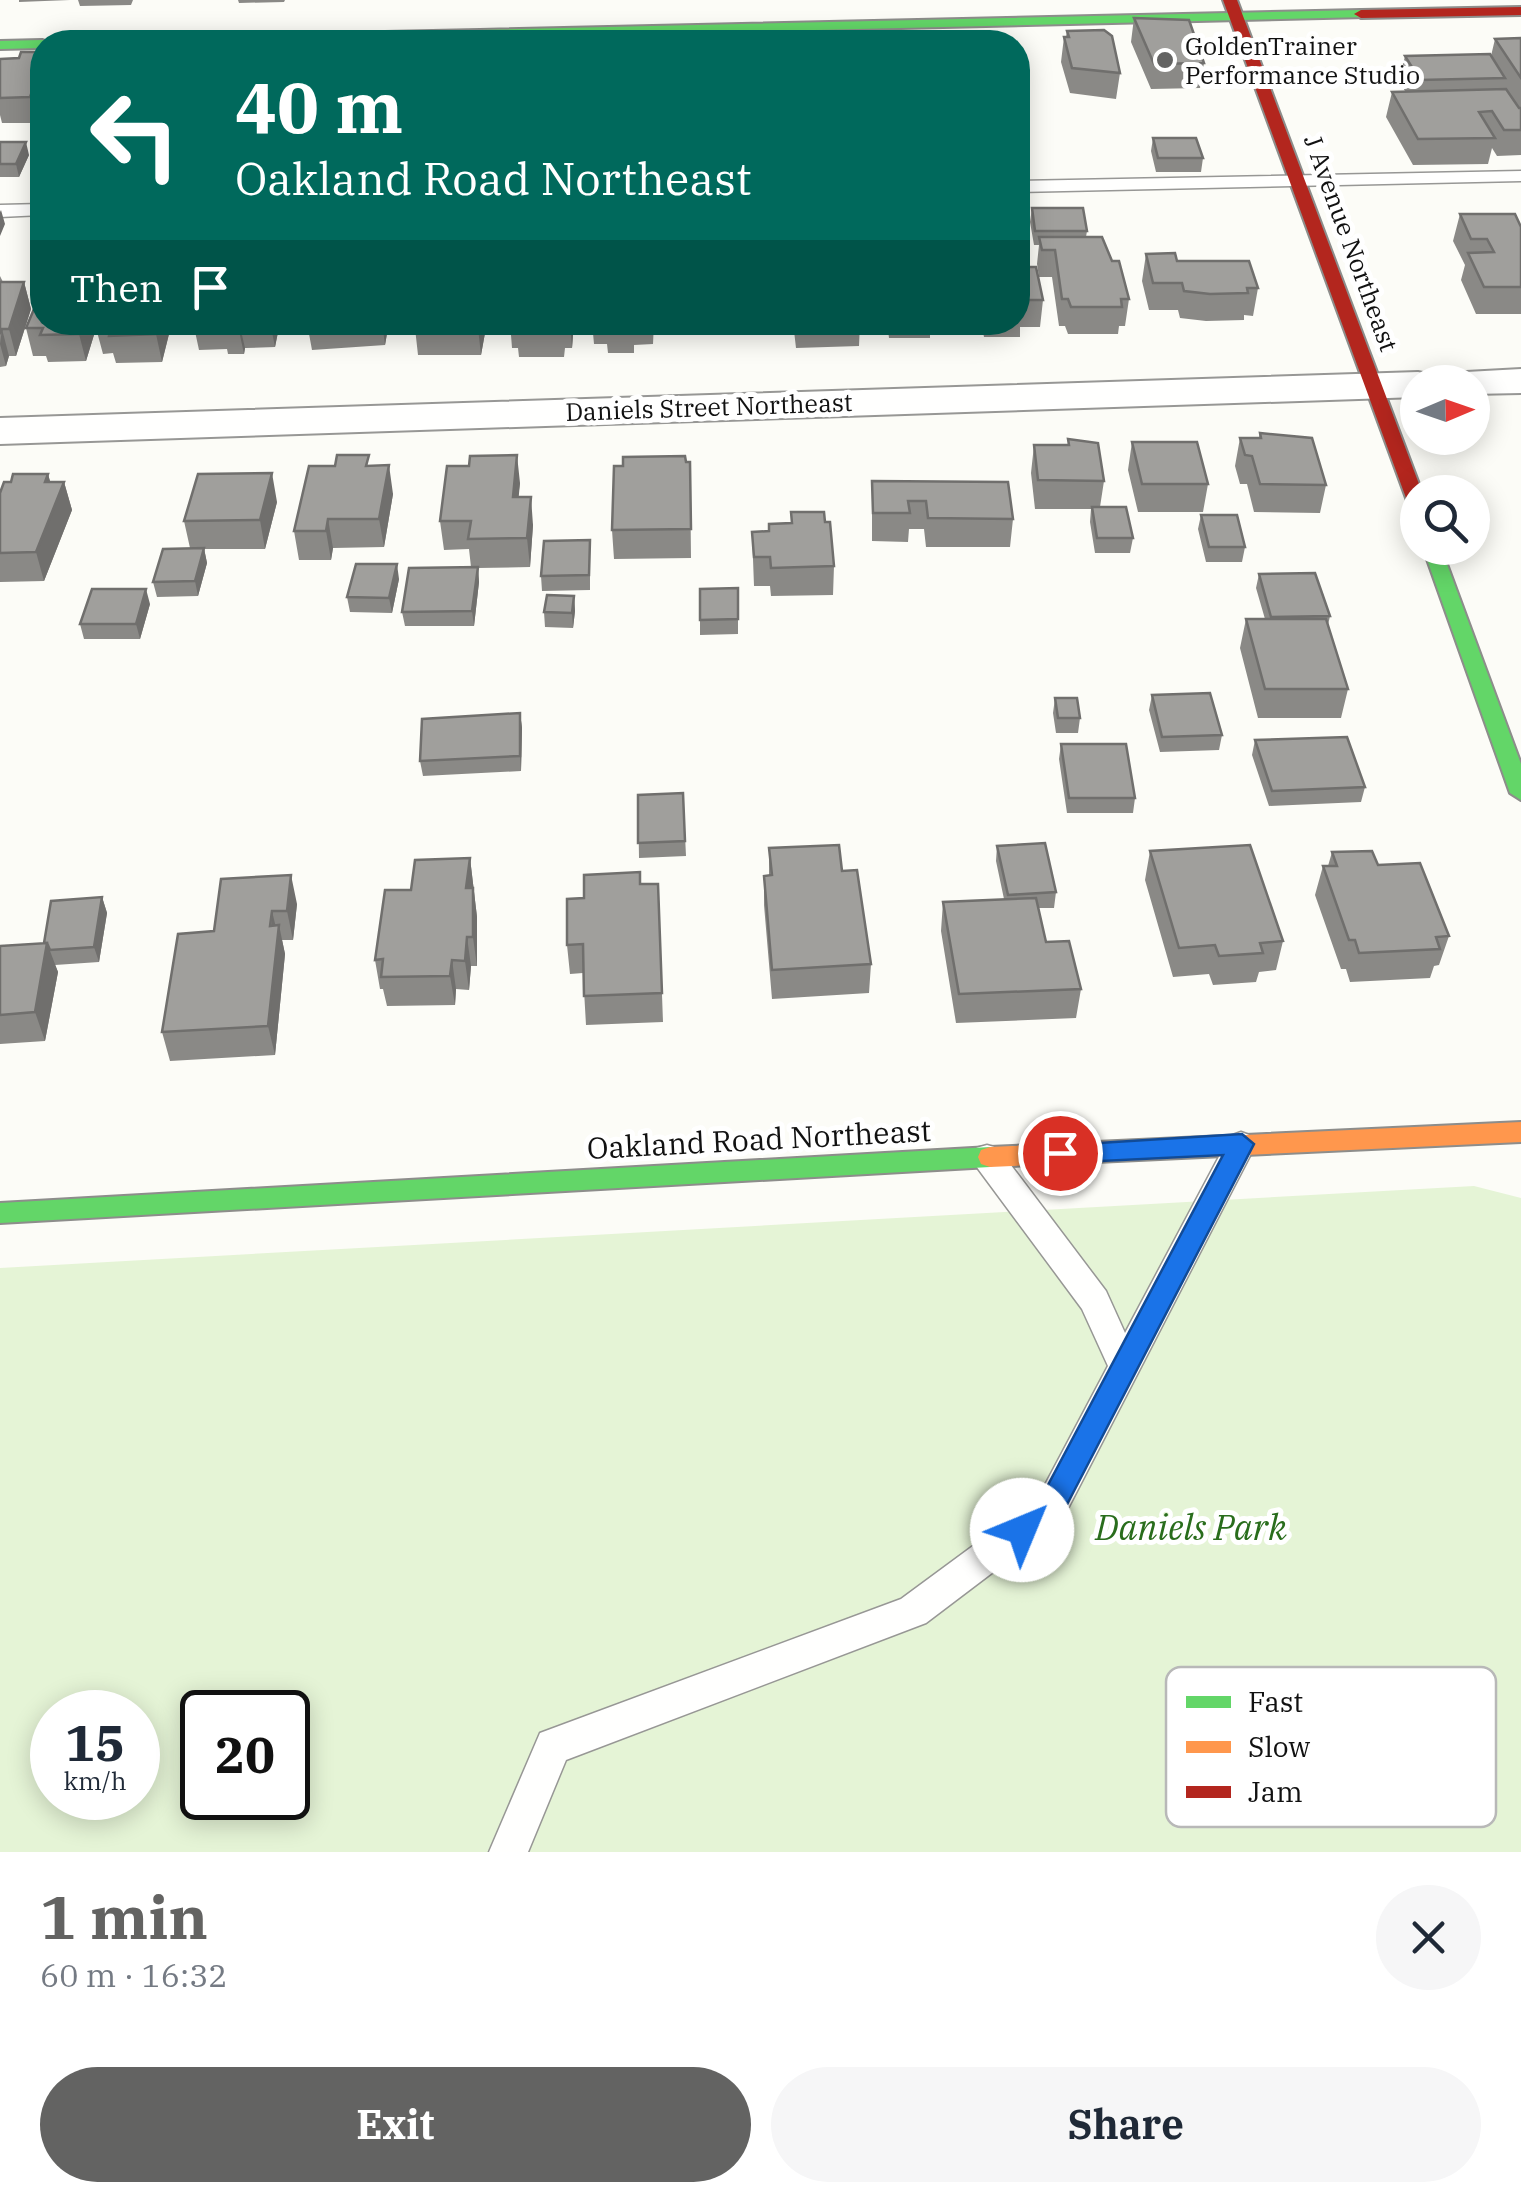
<!DOCTYPE html>
<meta charset="utf-8">
<style>
:root{--surface:#fff;--page:#f6f6f7;--text:#1f2937;--muted:#747a83;--accent:#636362}
body{margin:0;font-family:"IBM Plex Serif",serif;background:var(--page);color:var(--text);height:100vh;display:flex;flex-direction:column;font-size:38px;white-space:nowrap}
*{box-sizing:border-box;margin:0}
p{font-size:32px;color:var(--muted)}
.icon{flex:none;width:55px;height:55px;fill:none;stroke:currentColor;stroke-width:2;stroke-linecap:round;stroke-linejoin:round}
.map{position:relative;height:1852px;overflow:hidden}
.drawer{display:flex;flex-direction:column;background:var(--surface);flex:1}
.drawer>*{flex:none}
.banner{position:absolute;left:30px;top:30px;width:1000px;height:305px;border-radius:40px;box-shadow:0 5px 25px #0003;background:#00695c;color:#fff;overflow:hidden}
.needle{width:65px;rotate:88deg}
.controls{position:absolute;left:1400px;top:365px;display:grid;gap:20px}
.controls a{display:grid;place-items:center;width:90px;height:90px;border-radius:50%;background:var(--surface);box-shadow:0 5px 25px #0003;font-size:50px}
.speed{position:absolute;left:30px;top:1690px;display:flex;gap:20px;font-size:50px;font-weight:700;text-align:center}
.speed>*{display:grid;place-content:center;width:130px;height:130px;border-radius:50%;background:var(--surface);box-shadow:0 5px 25px #0003;line-height:1}
.speed small{font-size:25px;font-weight:400}
.speed .limit{border:5px solid #111;border-radius:15px;background:#fff;color:#111}
.pin{position:absolute;display:grid;place-items:center;width:85px;height:85px;color:#fff;margin:-42px;border:5px solid #fff;border-radius:50%;box-shadow:0 2px 10px #0007}
.me{position:absolute;width:110px;margin:-55px;rotate:45deg;stroke-linejoin:round;filter:drop-shadow(0 0 8px #0008)}
.turn{display:flex;align-items:center;gap:35px;height:210px;padding:0 40px;font-size:45px}
.turn .icon{width:130px;height:130px;stroke-width:2.5}
.turn b{display:block;font-size:70px;line-height:85px}
.then{display:flex;align-items:center;height:95px;padding:0 40px;background:#0003;gap:20px;font-size:38px}
.round{display:grid;place-items:center;flex:none;width:105px;height:105px;border-radius:52px;background:var(--page)}
.head{display:flex;align-items:center;justify-content:space-between;height:170px;padding:0 40px}
h1{font-size:60px;font-weight:800;line-height:75px;color:var(--accent)}
.cta{display:flex;gap:20px;margin-top:auto;padding:20px 40px}
.cta a{flex:1;height:115px;border-radius:60px;background:var(--accent);color:#fff;font-size:40px;font-weight:800;line-height:115px;text-align:center}
.cta a+a{background:var(--page);color:var(--text)}
.map>svg:first-child{display:block}
.green{fill:#e5f4d6;fill-rule:evenodd}
.lines{fill:none;stroke-linecap:round;stroke-linejoin:round}
.lane-casing{stroke:#979795;stroke-width:3}
.street-casing{stroke:#979795;stroke-width:4}
.fast-casing{stroke:#8d8d8b;stroke-width:4}
.slow-casing{stroke:#8d8d8b;stroke-width:4}
.jam-casing{stroke:#8d8d8b;stroke-width:4}
.lane{fill:#fffffe;fill-rule:evenodd}
.street{fill:#fffffe;fill-rule:evenodd}
.fast{fill:#63d668;fill-rule:evenodd}
.slow{fill:#ff974d;fill-rule:evenodd}
.jam{fill:#b3261e;fill-rule:evenodd}
.wall{fill:#8a8986}
.shaded-wall{fill:#706f6d}
.building{fill:#a09f9c;stroke:#706f6d;stroke-width:2.5}
.route{fill:#1a73e8;stroke:#114b97;stroke-width:2.5}
.poi-dot{fill:#636362;stroke:#fff;stroke-width:4}
.labels{text-anchor:middle;stroke-width:10;stroke-linejoin:round;paint-order:stroke}
.far-poi-label{font-size:25px;fill:#111;stroke:#fff;text-anchor:start}
.far-street-label{font-size:25px;fill:#111;stroke:#fff}
.street-label{font-size:30px;fill:#111;stroke:#fff}
.near-park-label{font-size:35px;font-style:italic;fill:#296d1c;stroke:#fff}
.key{fill:#fff;stroke:#b8b8b8;stroke-width:2.5}
.key-label{font-size:28px;fill:#111}
</style>
<div class="map">
<svg width="1521" height="1852" viewBox="0 0 1521 1852">
<rect width="100%" height="100%" fill="#fcfcf7"/>
<!-- green -->
<path class="green" d="M1474 1186 1521 1198V1852H0V1268ZM52 1712H138V1798H52ZM202 1712H288V1798H202Z"/>
<g class="lines">
<!-- lane casing -->
<g class="lane-casing">
<path id="lane" d="M1521 171V181L1018 192V181Z
M42 204V215L0 217V205Z
M1241 1132 1252 1136 1256 1144 1062 1520 926 1623 566 1760 528 1852H489L540 1733 901 1599 1038 1498 1108 1366 1082 1309 976 1166 972 1157 976 1148 987 1145 998 1148 1106 1291 1125 1333 1230 1136Z"/>
</g>
<!-- street casing -->
<g class="street-casing">
<path id="street" d="M1521 369V393L1472 394V382H1442L1448 373Z
M1418 372 1433 375 1438 382H1418V397L0 444V418Z"/>
</g>
<!-- fast casing -->
<g class="fast-casing">
<path id="fast" d="M1361 10 1366 11V17L480 38 473 34 480 30Z
M0 41 42 40 48 42H42V48L0 49Z
M1423 548H1441L1521 764V800L1510 793Z
M990 1147 999 1150 1002 1157 999 1164 990 1167 0 1223V1203Z"/>
</g>
<!-- slow casing -->
<g class="slow-casing">
<path id="slow" d="M480 30 487 34 485 37 91 42 98 38Z
M1521 1122V1142L990 1167 981 1164 978 1157 981 1150 990 1147Z"/>
</g>
<!-- jam casing -->
<g class="jam-casing">
<path id="jam" d="M1223 0H1237L1422 492H1418V511L1409 506Z
M1521 7V15L1361 18 1354 14 1361 10Z"/>
</g>
<!-- lane -->
<use href="#lane" class="lane"/>
<!-- street -->
<use href="#street" class="street"/>
<!-- fast -->
<use href="#fast" class="fast"/>
<!-- slow -->
<use href="#slow" class="slow"/>
<!-- jam -->
<use href="#jam" class="jam"/>
</g>
<!-- wall -->
<path class="wall" d="M19 0H70L19 2Z
M78 0H133L131 5 80 6Z
M238 0H285L284 2 239 3Z
M1134 18 1204 63 1200 88 1151 89 1131 42Z
M1067 31 1120 73 1116 99 1070 93 1061 62 1064 37H1066Z
M1521 38V155L1497 156 1492 148 1488 164 1413 165 1386 117 1392 92 1405 91 1399 81 1405 56H1491L1495 39Z
M21 52 36 123H2L0 115V59L19 58Z
M1153 138 1203 158 1201 172H1156L1151 151Z
M0 142 29 155 19 177H0Z
M1018 205 1025 238 1023 251H1018Z
M1032 208 1087 231 1086 237 1129 299 1125 326H1119L1118 334H1068L1065 326H1059L1052 277H1039L1037 264 1039 245H1034L1030 222Z
M1460 214 1521 227V314H1476L1461 280 1465 265 1453 241Z
M1146 254 1177 261 1258 288 1253 316 1244 315V320L1206 321 1180 318 1178 310H1149L1142 281Z
M1018 267 1043 300 1040 327H1020V337H984L982 327H961L960 322H1018Z
M0 276 3 282H24L31 309 16 356H9L6 366 0 367Z
M172 322 162 362 116 363 113 353 103 354 96 328 86 361 48 362 46 356H33L26 328Z
M193 322H280L275 347 245 348 244 354H228L227 349 199 350Z
M389 322 385 345 312 350 307 323Z
M487 322 481 355H418L415 328Z
M510 322H574L572 348H565L564 357H519L518 348H512Z
M592 322H654L653 344 634 345V353H608L607 344H594Z
M693 322H765V332L710 334 709 328H693Z
M793 322H860L859 346 796 348Z
M867 322H951V331H930V338H889L888 330H867Z
M1260 433 1326 485 1320 513 1254 512 1247 484H1240L1235 466 1240 438H1259Z
M1068 439 1104 481 1100 507 1133 538 1130 553H1095L1090 522 1091 509H1035L1031 473 1034 445H1068Z
M1132 442 1208 484 1203 512H1138L1128 470Z
M686 462H690L691 558 614 559 612 530Z
M370 466 393 494 384 547 333 548 331 560H299L294 531Z
M48 474 50 482H64L72 510 44 581 0 582V493L11 482Z
M872 481 1013 519 1010 547H926L924 529H909L908 542 872 541Z
M520 483 518 497 533 525 530 567 478 568 479 582 474 626H405L402 612 471 567 469 549 444 550 440 521Z
M277 502 265 549H204L207 563 198 596 157 597 153 582 190 548 184 521Z
M791 512 825 522 834 566 833 595 771 596 770 586H754L752 532 769 531 791 523Z
M1201 515 1245 547 1242 562H1206L1198 529Z
M590 540V590L542 591 541 576Z
M1259 574 1330 616 1328 625 1348 689 1341 718H1258L1240 648 1246 619H1265L1256 588Z
M399 579 392 613 350 612 347 597Z
M738 588V634L700 635V620Z
M574 596 575 611 573 628 545 627 544 612Z
M150 604 140 639H84L80 624Z
M1152 695 1222 735 1219 750 1160 752 1149 710Z
M1055 698 1080 718 1078 733H1056L1053 713Z
M520 713 522 728 521 771 423 776 420 761Z
M1255 740 1365 787 1361 802 1269 806 1252 755Z
M1061 744 1135 798 1133 813H1067L1059 759Z
M683 793 686 856 639 858 638 795Z
M997 846 1056 892 1054 908H1038L1046 942 1081 989 1076 1018 956 1023 941 931 943 902 1004 899 996 861Z
M769 848 842 871 871 964 869 993 772 999 764 905V876L769 875Z
M1150 851 1283 941 1276 970 1259 972 1256 982 1213 985 1209 974 1173 977 1145 880Z
M1332 852 1378 865 1449 936 1439 965 1434 966 1430 978 1350 982 1346 969H1341L1315 895 1323 866H1328Z
M470 858 477 917V966H471L469 990 456 989 455 1005 387 1006 383 989H380L375 960 411 890Z
M640 884H658L663 1022 586 1025 583 973 570 974 567 945 584 898Z
M102 897 107 913 99 962 55 965 58 972 45 1041 0 1044V946L44 943Z
M297 904 293 940H282L285 954 275 1055 170 1061 162 1032 214 931Z"/>
<!-- shaded-wall -->
<path class="shaded-wall" d="M42 52V105L36 123 30 97Z
M26 142 29 155 19 177 16 164Z
M1 210 5 224 0 236V212Z
M24 282 31 309 16 356 9 329Z
M83 322H98L86 361 79 334Z
M159 322H172L162 362 156 334Z
M239 322 245 348 244 354 238 326Z
M270 322H280L275 347Z
M382 322H389L385 345Z
M479 322H487L481 355 478 328Z
M570 322H574L572 348Z
M2 329 9 356 6 366 0 344Z
M517 455 520 483 516 525 513 497Z
M389 465 393 494 384 547 379 519Z
M272 473 277 502 265 549 260 520Z
M48 474 56 502 64 482 72 510 44 581 36 552 45 482Z
M531 497 533 525 530 567 527 538Z
M328 519 333 548 331 560 326 531Z
M204 548 207 563 198 596 195 581Z
M397 564 399 579 392 613 389 598Z
M478 567 479 582 474 626 472 611Z
M146 589 150 604 140 639 136 624Z
M574 596 575 611 573 628 572 613Z
M520 713 522 728 521 771 520 756Z
M470 858 477 917V966L466 888Z
M291 875 297 904 293 940 287 911Z
M102 897 107 913 99 962 94 947Z
M272 911 278 936 279 925 285 954 275 1055 268 1026Z
M467 937 471 966 469 990 465 961Z
M47 943 58 972 45 1041 35 1012Z
M452 960 456 989 455 1005 450 976Z"/>
<!-- building -->
<path class="building" d="M1134 18 1189 20 1204 63 1154 64Z
M1104 30 1112 36 1120 73 1072 68 1064 37H1069L1067 31Z
M907 35H956L957 42H909Z
M1521 38V78L1495 39Z
M639 40V42H605V41Z
M21 52H42L40 58H42V64L30 97 0 98V59L19 58Z
M1490 54 1505 78 1420 80 1405 56Z
M1506 89 1519 108H1521V130H1504L1492 111 1479 112 1495 138 1418 139 1392 92Z
M1153 138H1196L1203 158H1158Z
M0 142H26L16 164H0Z
M1018 205H1019L1025 238H1018Z
M1032 208H1083L1087 231H1035Z
M1460 214H1515L1521 227V287H1484L1468 253 1494 252 1487 239H1471Z
M1039 237H1102L1112 261H1119L1129 299H1121L1122 307H1071L1068 299H1062L1055 250H1042Z
M1175 253 1177 261H1249L1258 288H1247L1248 293 1210 294 1184 291 1182 283H1153L1146 254Z
M1018 267H1036L1043 300H1021L1022 309H1018Z
M0 282H24L9 329H2L0 334Z
M42 290V322H83L79 334 40 335 43 328H26Z
M97 322H159L156 334 109 336 111 326H96Z
M223 322H239L238 326 223 327Z
M415 322H479L478 328H415Z
M517 322H563L562 329 516 330Z
M607 322H633V325L606 326Z
M1260 433 1312 438 1326 485 1260 484 1252 456 1245 455 1240 438H1261Z
M1068 439 1098 443 1104 481 1038 480 1034 445H1069Z
M1132 442H1197L1208 484H1142Z
M337 455H369L366 466 389 465 379 519H328L326 531H294L309 466H335Z
M517 455 513 497H531L527 538 468 539 471 521H440L447 466H469L470 456Z
M685 456 686 462H690L691 529 612 530 614 466H623V457Z
M272 473 260 520 184 521 198 474Z
M13 474H48L45 482H64L36 552 0 553V493L4 482H11Z
M872 481 1008 482 1013 519 928 518 926 501H908L910 513H873Z
M1092 507H1126L1133 538H1097Z
M791 512H824L825 522H830L834 566 771 568 770 557H754L752 532 769 531V524L792 523Z
M1201 515H1237L1245 547H1209Z
M590 540 589 575 541 576 544 541Z
M204 548 195 581 153 582 163 549Z
M356 564H397L389 598 347 597Z
M478 567 472 611 402 612 409 568Z
M1315 573 1330 616 1271 617 1259 574Z
M738 588V619L700 620V589Z
M92 589H146L136 624H80Z
M547 595 574 596 572 613 544 612Z
M1246 619H1326L1348 689H1265Z
M1210 693 1222 735 1162 737 1152 695Z
M1055 698H1077L1080 718H1058Z
M520 713V756L420 761 422 719Z
M1347 737 1365 787 1272 791 1255 740Z
M1061 744H1126L1135 798H1069Z
M683 793 685 841 638 843V795Z
M1045 843 1056 892 1008 895 997 846Z
M839 845 842 871 857 870 871 964 772 970 764 876 772 875 769 848Z
M1250 845 1283 941 1260 943 1263 953 1219 956 1215 945 1179 948 1150 851Z
M1372 851 1378 865 1420 863 1449 936 1436 937 1440 949 1359 953 1355 940H1349L1323 866H1337L1332 852Z
M470 858 466 888H473V937H467L465 961 452 960 450 976 381 977 383 959 375 960 385 890H411L415 860Z
M640 872V884H658L662 993 584 996 583 944 567 945V899L584 898V875Z
M291 875 287 911H272L270 926 279 925 268 1026 162 1032 178 934 214 931 221 879Z
M102 897 94 947 50 950 47 943H44L51 901Z
M1036 898 1046 942 1069 941 1081 989 959 994 943 902Z
M47 943 35 1012 0 1015V946Z"/>
<!-- route -->
<path class="route" d="M1242 1134 1254 1144 1060 1518 1022 1543 1012 1539 1008 1530 1012 1520 1040 1500 1223 1155 1060 1163 1051 1160 1047 1153 1051 1146Z"/>
<!-- markers -->
<circle class="poi-dot" cx="1165" cy="60" r="10"/>
<g class="labels">
<!-- far-poi labels -->
<g class="far-poi-label">
<text x="1185" y="55">GoldenTrainer<tspan x="1185" dy="29">Performance Studio</tspan></text>
</g>
<!-- far-street labels -->
<g class="far-street-label">
<text transform="translate(1351 243) rotate(70)" y="9">J Avenue Northeast</text>
<text transform="translate(709 407) rotate(-2)" y="9">Daniels Street Northeast</text>
</g>
<!-- street labels -->
<g class="street-label">
<text transform="translate(759 1140) rotate(-3)" y="10">Oakland Road Northeast</text>
</g>
<!-- near-park labels -->
<g class="near-park-label">
<text x="1191" y="1540">Daniels Park</text>
</g>
</g>
<!-- legend -->
<rect x="1166" y="1667" width="330" height="160" rx="15" class="key"/>
<rect x="1186" y="1696" width="45" height="12" fill="#63d668"/>
<rect x="1186" y="1741" width="45" height="12" fill="#ff974d"/>
<rect x="1186" y="1786" width="45" height="12" fill="#b3261e"/>
<g class="key-label">
<text x="1248" y="1712">Fast</text>
<text x="1248" y="1757">Slow</text>
<text x="1248" y="1802">Jam</text>
</g>
</svg>
<div class="controls">
<a><svg class="needle" viewBox="-14 -14 28 28"><path d="M0-13l5 13h-10z" fill="#e53935"/><path d="M0 13l5-13h-10z" fill="#747a83"/></svg></a>
<a><svg class="icon" aria-label="search" viewBox="0 0 24 24"><circle cx="10" cy="10" r="6"/><path d="M15 15l6 6"/></svg></a>
</div>
<div class="speed"><div>15<small>km/h</small></div><div class="limit">20</div></div>
<div class="pin" style="left:1060px;top:1153px;background:#d93025"><svg class="icon" aria-label="arrive" viewBox="0 0 24 24"><path d="M6 21V4h12l-3 4 3 4H6"/></svg></div>
<svg class="me" style="left:1022px;top:1530px" viewBox="-20 -20 40 40"><circle r="19" fill="#fff"/><path d="M0-13L10 11 0 6-10 11z" fill="#1a73e8"/></svg>
<div class="banner">
<div class="turn"><svg class="icon" aria-label="left" viewBox="0 0 24 24"><path d="M17 20v-9H6M10 6l-5 5 5 5"/></svg><div><b>40 m</b>Oakland Road Northeast</div></div>
<div class="then">Then<svg class="icon" aria-label="arrive" viewBox="0 0 24 24"><path d="M6 21V4h12l-3 4 3 4H6"/></svg></div>
</div>
</div>
<section class="drawer">
<div class="head"><div><h1>1 min</h1><p>60 m · 16:32</p></div><a class="round"><svg class="icon" aria-label="close" viewBox="0 0 24 24"><path d="M6 6l12 12M18 6L6 18"/></svg></a></div>
<div class="cta"><a>Exit</a><a>Share</a></div>
</section>
